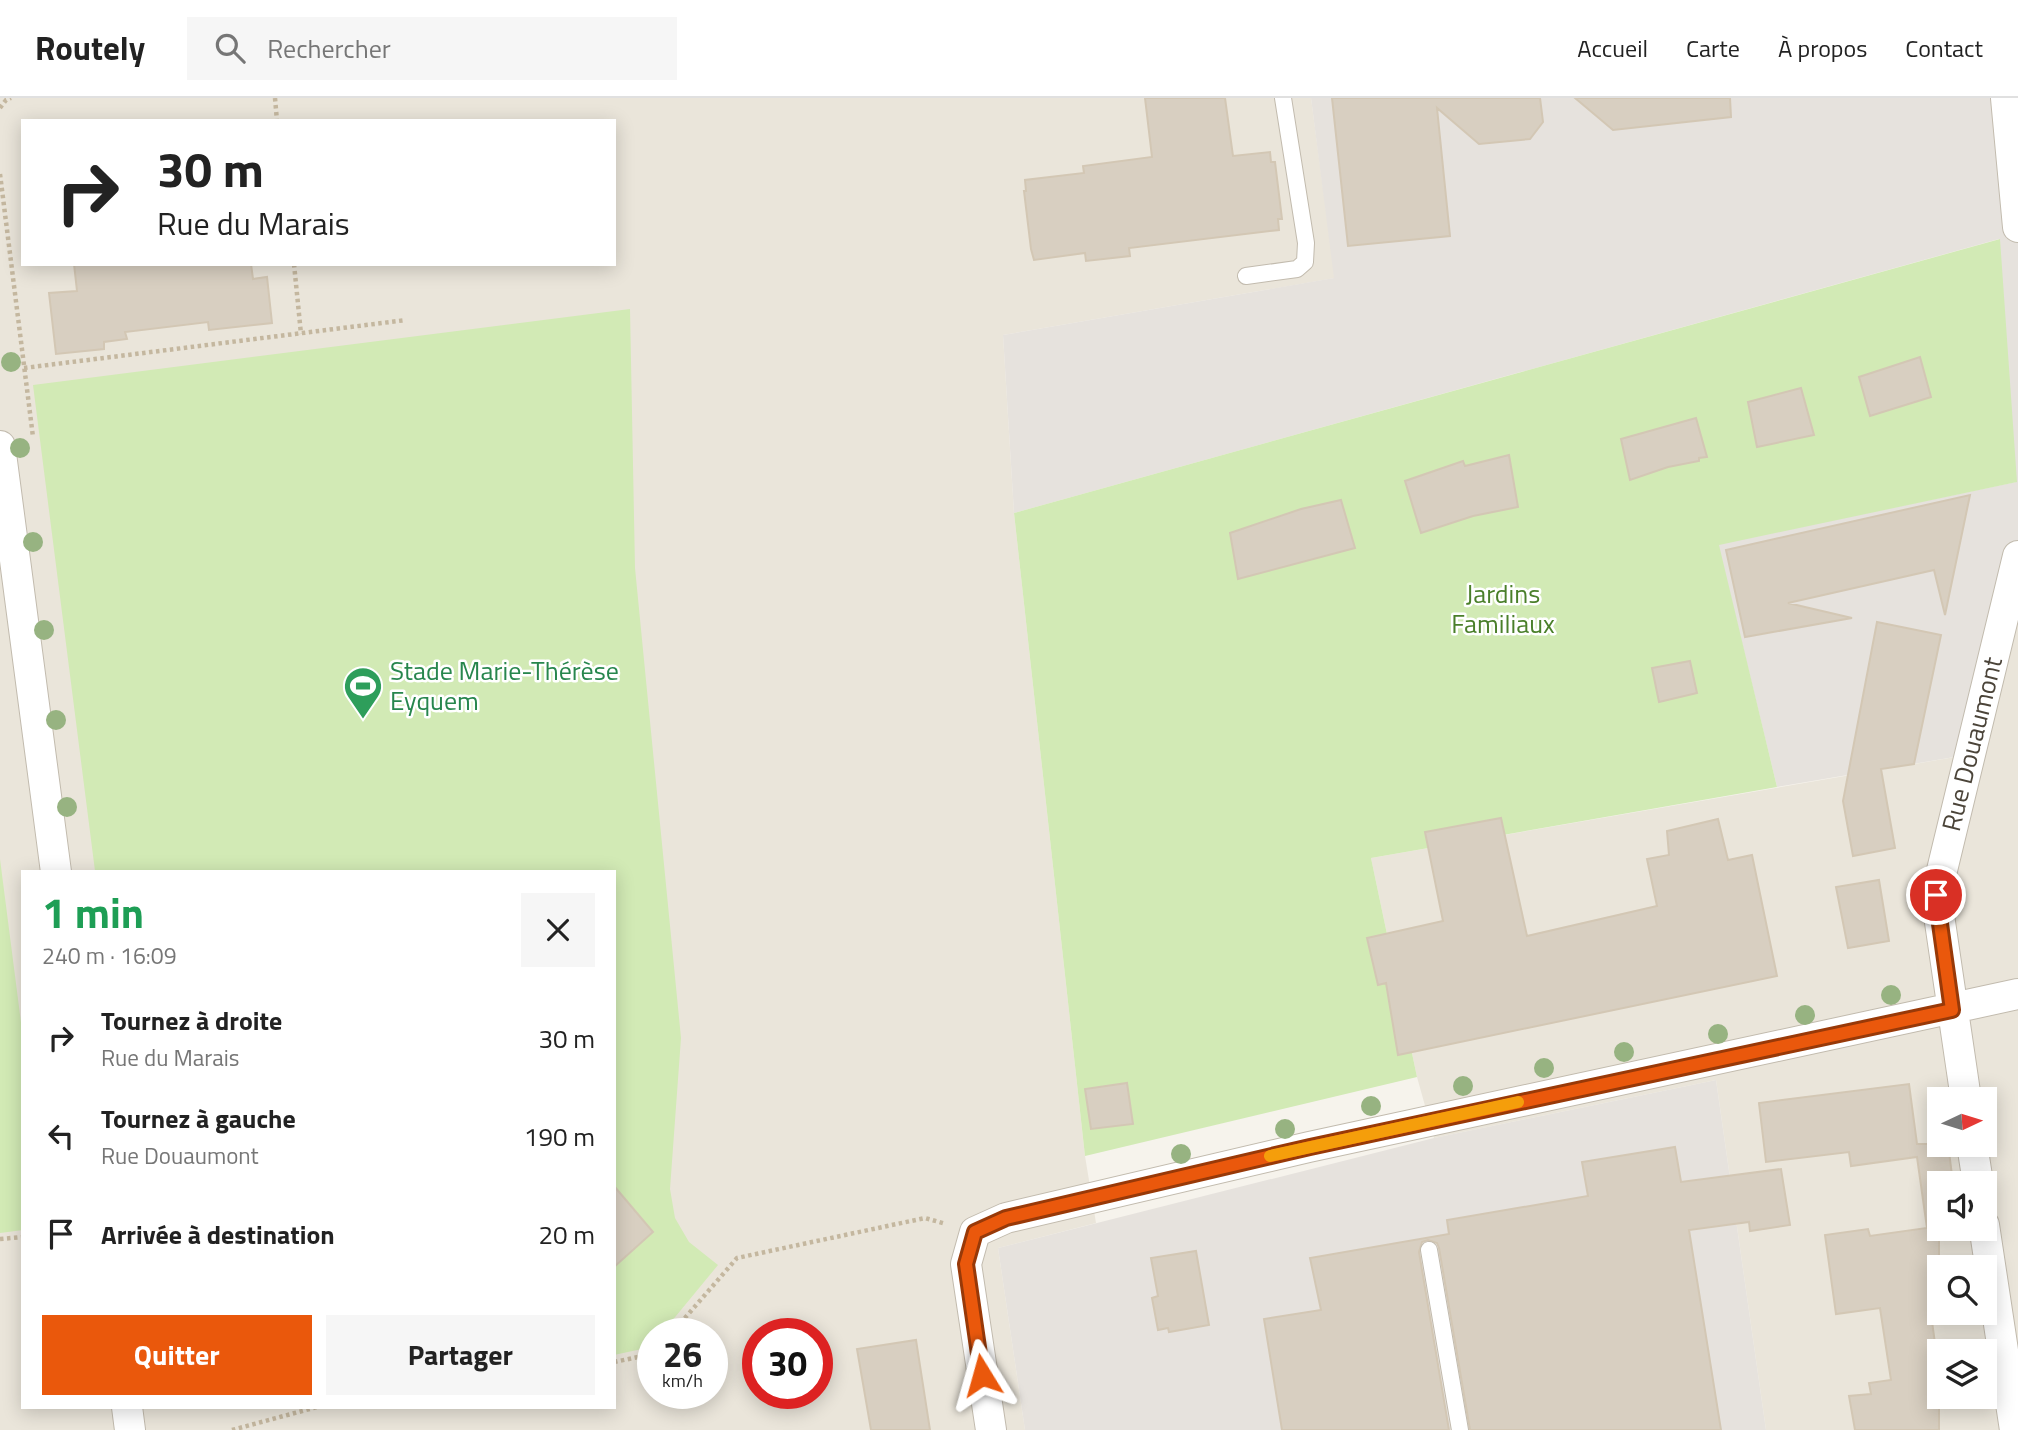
<!DOCTYPE html>
<html lang="fr">
<meta charset="utf-8">
<style>
:root{--surface:#fff;--page:#f6f6f6;--text:#222;--muted:#767676;--line:#e0e0e0;--accent:#ea580c}
body{margin:0;font-family:"Titillium Web",sans-serif;background:var(--page);color:var(--text);height:100vh;display:flex;flex-direction:column;font-size:26px;white-space:nowrap}
*{box-sizing:border-box;margin:0}
p{font-size:23px;color:var(--muted)}
.icon{flex:none;width:38px;height:38px;fill:none;stroke:currentColor;stroke-width:2;stroke-linecap:round;stroke-linejoin:round}
.map{position:relative;flex:1;overflow:hidden}
.sheet{position:absolute;left:21px;top:772px;width:595px;height:539px;display:flex;flex-direction:column;background:var(--surface);border-radius:0px;box-shadow:0 4px 18px #0003}
.sheet>*{flex:none}
.hud{position:absolute;left:21px;top:21px;width:595px;height:147px;border-radius:0px;box-shadow:0 4px 18px #0003;background:#fff;color:var(--text);overflow:hidden}
.needle{width:46px;rotate:86deg}
.tools{position:absolute;left:1927px;top:989px;display:grid;gap:14px}
.tools a{display:grid;place-items:center;width:70px;height:70px;border-radius:0px;background:var(--surface);box-shadow:0 4px 18px #0003;font-size:35px}
.speed{position:absolute;left:637px;top:1220px;display:flex;gap:14px;font-size:35px;font-weight:700;text-align:center}
.speed>*{display:grid;place-content:center;width:91px;height:91px;border-radius:50%;background:var(--surface);box-shadow:0 4px 18px #0003;line-height:1}
.speed small{font-size:18px;font-weight:400}
.speed .limit{border:10px solid #d22;background:#fff;color:#111}
.pin{position:absolute;display:grid;place-items:center;width:60px;height:60px;color:#fff;margin:-30px;border:4px solid #fff;border-radius:50%;box-shadow:0 2px 7px #0007}
.me{position:absolute;width:77px;margin:-38px;rotate:352deg;stroke-linejoin:round;filter:drop-shadow(0 0 5px #0008)}
.turn{display:flex;align-items:center;gap:24px;height:147px;padding:0 21px;font-size:32px}
.turn .icon{width:91px;height:91px;stroke-width:2.5}
.turn b{display:block;font-size:49px;line-height:60px}
.round{display:grid;place-items:center;flex:none;width:74px;height:74px;border-radius:0px;background:var(--page)}
.headline{display:flex;align-items:center;justify-content:space-between;height:119px;padding:0 21px}
h1{font-size:42px;font-weight:700;line-height:52px;color:#1e9e55}
.button{display:flex;gap:14px;margin-top:auto;padding:14px 21px}
.button a{flex:1;height:80px;border-radius:0px;background:var(--accent);color:#fff;font-size:28px;font-weight:700;line-height:80px;text-align:center}
.button a+a{background:var(--page);color:var(--text)}
ul{padding:0;list-style:none}
li{display:flex;align-items:center;gap:21px;height:98px;padding:0 21px}
li div{flex:1}
li b{display:block;font-size:26px}
li em{font-style:normal}
header{display:flex;align-items:center;gap:42px;box-sizing:border-box;height:98px;padding:0 35px;background:var(--surface);border-bottom:2px solid var(--line)}
header strong{font-size:33px}
nav{display:flex;gap:38px;margin-inline-start:auto;font-size:24px}
.search{width:490px;height:63px;background:var(--page);display:flex;align-items:center;gap:18px;box-sizing:border-box;padding:0 24px;border-radius:0px;color:var(--muted);font-size:26px}
.map>svg:first-child{display:block}
.residential{fill:#eae5da;fill-rule:evenodd}
.industrial{fill:#e6e2dd}
.green{fill:#d2eab5}
.building{fill:#d8cfc1;stroke:#d3c7b4;stroke-width:2}
.lines{fill:none;stroke-linecap:round;stroke-linejoin:round}
.service-casing{stroke:#c2bbae;stroke-width:18}
.minor-casing{stroke:#c2bbae;stroke-width:32}
.path{stroke:#c4b79f;stroke-width:4.5;stroke-dasharray:3.5 3.5;stroke-linecap:butt}
.service{stroke:#fff;stroke-width:16}
.minor{stroke:#fff;stroke-width:30}
.tree{fill:#97b381}
.route-casing{stroke:#983908;stroke-width:18}
.route{stroke:#ea580c;stroke-width:12}
.slow{stroke:#f59e0b;stroke-width:12}
.labels{text-anchor:middle;stroke-width:5;stroke-linejoin:round;paint-order:stroke}
.park-label{font-size:26px;fill:#4a7f2a;stroke:#fff}
.leisure-label{font-size:26px;fill:#27864d;stroke:#fff;text-anchor:start}
.street-label{font-size:26px;fill:#4b4439;stroke:#fff}
</style>
<header>
<strong>Routely</strong>
<div class="search"><svg class="icon" aria-label="search" viewBox="0 0 24 24"><circle cx="10" cy="10" r="6"/><path d="M15 15l6 6"/></svg>Rechercher</div>
<nav><a>Accueil</a><a>Carte</a><a>À propos</a><a>Contact</a></nav>
</header>
<div class="map">
<svg width="2018" height="1332" viewBox="0 0 2018 1332">
<rect width="100%" height="100%" fill="#f6f3ec"/>
<!-- residential -->
<path class="residential" d="M0 0H1311L1335 180 1003 237 1014 415 1085 1058 1096 1125 998 1150 1025 1332H0ZM23 23H614V166H23ZM23 774H614V1309H23ZM653 1236H712V1295H653ZM758 1236H817V1295H758Z
M2018 469V1332H1766L1716 982 1434 1040 1417 979 1371 760 1978 655ZM1939 1001H1984V1046H1939ZM1939 1085H1984V1130H1939ZM1939 1169H1984V1214H1939ZM1939 1253H1984V1298H1939Z"/>
<!-- industrial -->
<path class="industrial" d="M1311 0H2018V469L1978 655 1777 689 1718 446 2016 384 1999 141 1014 415 1003 237 1334 180Z
M1716 982 1766 1332H1025L998 1150 1434 1040Z"/>
<!-- green -->
<path class="green" d="M2000 141 2017 384 1719 447 1777 689 1371 760 1417 979 1085 1058 1014 415Z
M630 211 635 470 681 940 670 1091 675 1120 689 1144 718 1167 662 1235 653 1236 651 1249 614 1257V774L95 773 33 287Z
M0 761 23 940V1132L0 1135Z"/>
<!-- building -->
<path class="building" d="M1145 0H1225L1233 58 1270 54 1271 64H1275L1282 121H1278L1279 132 1129 150 1130 158 1086 163 1085 155 1034 162 1031 151 1024 93H1026L1025 82 1084 75 1083 68 1152 59Z
M1332 0H1540L1543 24 1530 41 1479 46 1437 10 1450 138 1348 148Z
M1575 0H1730L1731 19 1613 32Z
M74 166H251L253 181 267 179 272 225 209 232 208 224 125 234 127 241 104 244V251L56 256 49 195 77 193Z
M1920 259 1931 299 1870 318 1859 279Z
M1801 290 1814 337 1757 349 1748 304Z
M1696 320 1707 359 1699 360V363L1668 369 1630 382 1621 341Z
M1509 357 1518 409 1473 418 1421 435 1405 383 1463 363 1465 368Z
M1970 397 1945 517 1934 472 1788 505 1852 520 1745 539 1726 452Z
M1341 402 1355 450 1238 481 1230 435 1301 411Z
M1877 524 1941 537 1914 666 1881 671 1895 750 1853 758 1843 703Z
M1690 563 1697 595 1659 604 1652 570Z
M1501 720 1527 838 1657 808 1647 761 1669 757 1667 733 1718 721 1728 762 1752 757 1777 878 1398 957 1386 885 1378 887 1367 840 1443 823 1425 734Z
M1879 782 1889 843 1848 850 1836 789Z
M1127 985 1133 1026 1091 1031 1085 991Z
M1909 986 1917 1046H1948L1953 1085H1939V1130H1945L1939 1131V1201L1929 1202 1939 1274V1332H1855L1849 1298 1871 1296 1869 1285 1891 1282 1880 1210 1836 1216 1825 1137 1868 1131 1870 1138 1927 1130 1917 1059 1851 1068 1849 1054 1766 1064 1759 1005Z
M1675 1049 1681 1084 1781 1071 1790 1127 1750 1133 1749 1124 1689 1132 1721 1332H1470L1439 1150 1437 1145 1428 1142 1422 1144 1419 1154 1449 1332H1282L1264 1221 1321 1212 1310 1160 1449 1136 1447 1122 1588 1098 1582 1064Z
M614 1088 653 1134 614 1169Z
M1196 1153 1209 1227 1169 1234 1168 1230 1158 1232 1152 1200 1158 1198 1151 1160Z
M916 1242 930 1332H871L857 1251Z"/>
<g class="lines">
<!-- service casing -->
<g class="service-casing">
<path id="service" d="M1246 178 1297 171 1305 164 1306 145 1283 0
M1429 1152 1460 1332"/>
</g>
<!-- minor casing -->
<g class="minor-casing">
<path id="minor" d="M2006 0 2018 129
M0 348 56 774
M1966 1001 1936 797 2018 458
M1972 1046 1978 1085
M1984 1127 2015 1332
M127 1309 130 1332
M991 1332 966 1166 975 1134 1006 1120 1309 1049 2018 896"/>
</g>
<!-- path -->
<path class="path" d="M275 0 277 23
M0 10 6 2 11 0
M0 76 33 339
M294 166 301 236
M24 270 406 222
M0 1141 23 1139
M671 1236 737 1160 925 1120 946 1126
M614 1264 653 1256
M232 1332 317 1309"/>
<!-- service -->
<use href="#service" class="service"/>
<!-- minor -->
<use href="#minor" class="minor"/>
</g>
<!-- trees -->
<g class="tree">
<circle cx="11" cy="264" r="10"/>
<circle cx="20" cy="350" r="10"/>
<circle cx="33" cy="444" r="10"/>
<circle cx="44" cy="532" r="10"/>
<circle cx="56" cy="622" r="10"/>
<circle cx="67" cy="709" r="10"/>
<circle cx="1891" cy="897" r="10"/>
<circle cx="1805" cy="917" r="10"/>
<circle cx="1718" cy="936" r="10"/>
<circle cx="1624" cy="954" r="10"/>
<circle cx="1544" cy="970" r="10"/>
<circle cx="1463" cy="988" r="10"/>
<circle cx="1371" cy="1008" r="10"/>
<circle cx="1285" cy="1031" r="10"/>
<circle cx="1181" cy="1056" r="10"/>
</g>
<g class="lines">
<!-- route casing -->
<g class="route-casing">
<path id="route" d="M982 1277 966 1166 975 1134 1006 1120 1310 1049 1952 912 1936 797"/>
</g>
<!-- route -->
<use href="#route" class="route"/>
<!-- slow -->
<path class="slow" d="M1270 1058 1518 1004"/>
</g>
<!-- icons -->
<defs>
<g id="stadium-pin" transform="scale(2.0125)"><path d="M0 17L-7.5 6A9.5 9.5 0 1 1 7.5 6Z" fill="#2e9e5b" stroke="#fff"/><path d="M0-5a6.5 5 0 1 0 0 10a6.5 5 0 1 0 0-10ZM-3.5-1.8h7v3.6h-7Z" fill="#fff"/></g>
</defs>
<g fill-rule="evenodd">
<use href="#stadium-pin" x="363" y="588"/>
</g>
<g class="labels">
<!-- park labels -->
<g class="park-label">
<text x="1503" y="505">Jardins<tspan x="1503" dy="30">Familiaux</tspan></text>
</g>
<!-- leisure labels -->
<g class="leisure-label">
<text x="390" y="582">Stade Marie-Thérèse<tspan x="390" dy="30">Eyquem</tspan></text>
</g>
<!-- street labels -->
<g class="street-label">
<text transform="translate(1972 646) rotate(-76)" y="9">Rue Douaumont</text>
</g>
</g>
</svg>
<div class="tools">
<a><svg class="needle" viewBox="-14 -14 28 28"><path d="M0-13l5 13h-10z" fill="#e53935"/><path d="M0 13l5-13h-10z" fill="#767676"/></svg></a>
<a><svg class="icon" aria-label="sound" viewBox="0 0 24 24"><path d="M4 9h4l5-4v14l-5-4H4zM17 9q2 3 0 6"/></svg></a>
<a><svg class="icon" aria-label="search" viewBox="0 0 24 24"><circle cx="10" cy="10" r="6"/><path d="M15 15l6 6"/></svg></a>
<a><svg class="icon" aria-label="layers" viewBox="0 0 24 24"><path d="M12 4l9 5-9 5-9-5zM3 14l9 5 9-5"/></svg></a>
</div>
<div class="speed"><div>26<small>km/h</small></div><div class="limit">30</div></div>
<div class="pin" style="left:1936px;top:797px;background:#d93025"><svg class="icon" aria-label="arrive" viewBox="0 0 24 24"><path d="M6 21V4h12l-3 4 3 4H6"/></svg></div>
<svg class="me" style="left:982px;top:1277px" viewBox="-20 -20 40 40"><path d="M0-17L14 15 0 8-14 15z" fill="#ea580c" stroke="#fff" stroke-width="4"/></svg>
<div class="hud">
<div class="turn"><svg class="icon" aria-label="right" viewBox="0 0 24 24"><path d="M7 20v-9h11M14 6l5 5-5 5"/></svg><div><b>30 m</b>Rue du Marais</div></div>
</div>
<section class="sheet">
<div class="headline"><div><h1>1 min</h1><p>240 m · 16:09</p></div><a class="round"><svg class="icon" aria-label="close" viewBox="0 0 24 24"><path d="M6 6l12 12M18 6L6 18"/></svg></a></div>
<ul>
<li><svg class="icon" aria-label="right" viewBox="0 0 24 24"><path d="M7 20v-9h11M14 6l5 5-5 5"/></svg><div><b>Tournez à droite</b><p>Rue du Marais</p></div><em>30 m</em></li>
<li><svg class="icon" aria-label="left" viewBox="0 0 24 24"><path d="M17 20v-9H6M10 6l-5 5 5 5"/></svg><div><b>Tournez à gauche</b><p>Rue Douaumont</p></div><em>190 m</em></li>
<li><svg class="icon" aria-label="arrive" viewBox="0 0 24 24"><path d="M6 21V4h12l-3 4 3 4H6"/></svg><div><b>Arrivée à destination</b></div><em>20 m</em></li>
</ul>
<div class="button"><a>Quitter</a><a>Partager</a></div>
</section>
</div>
